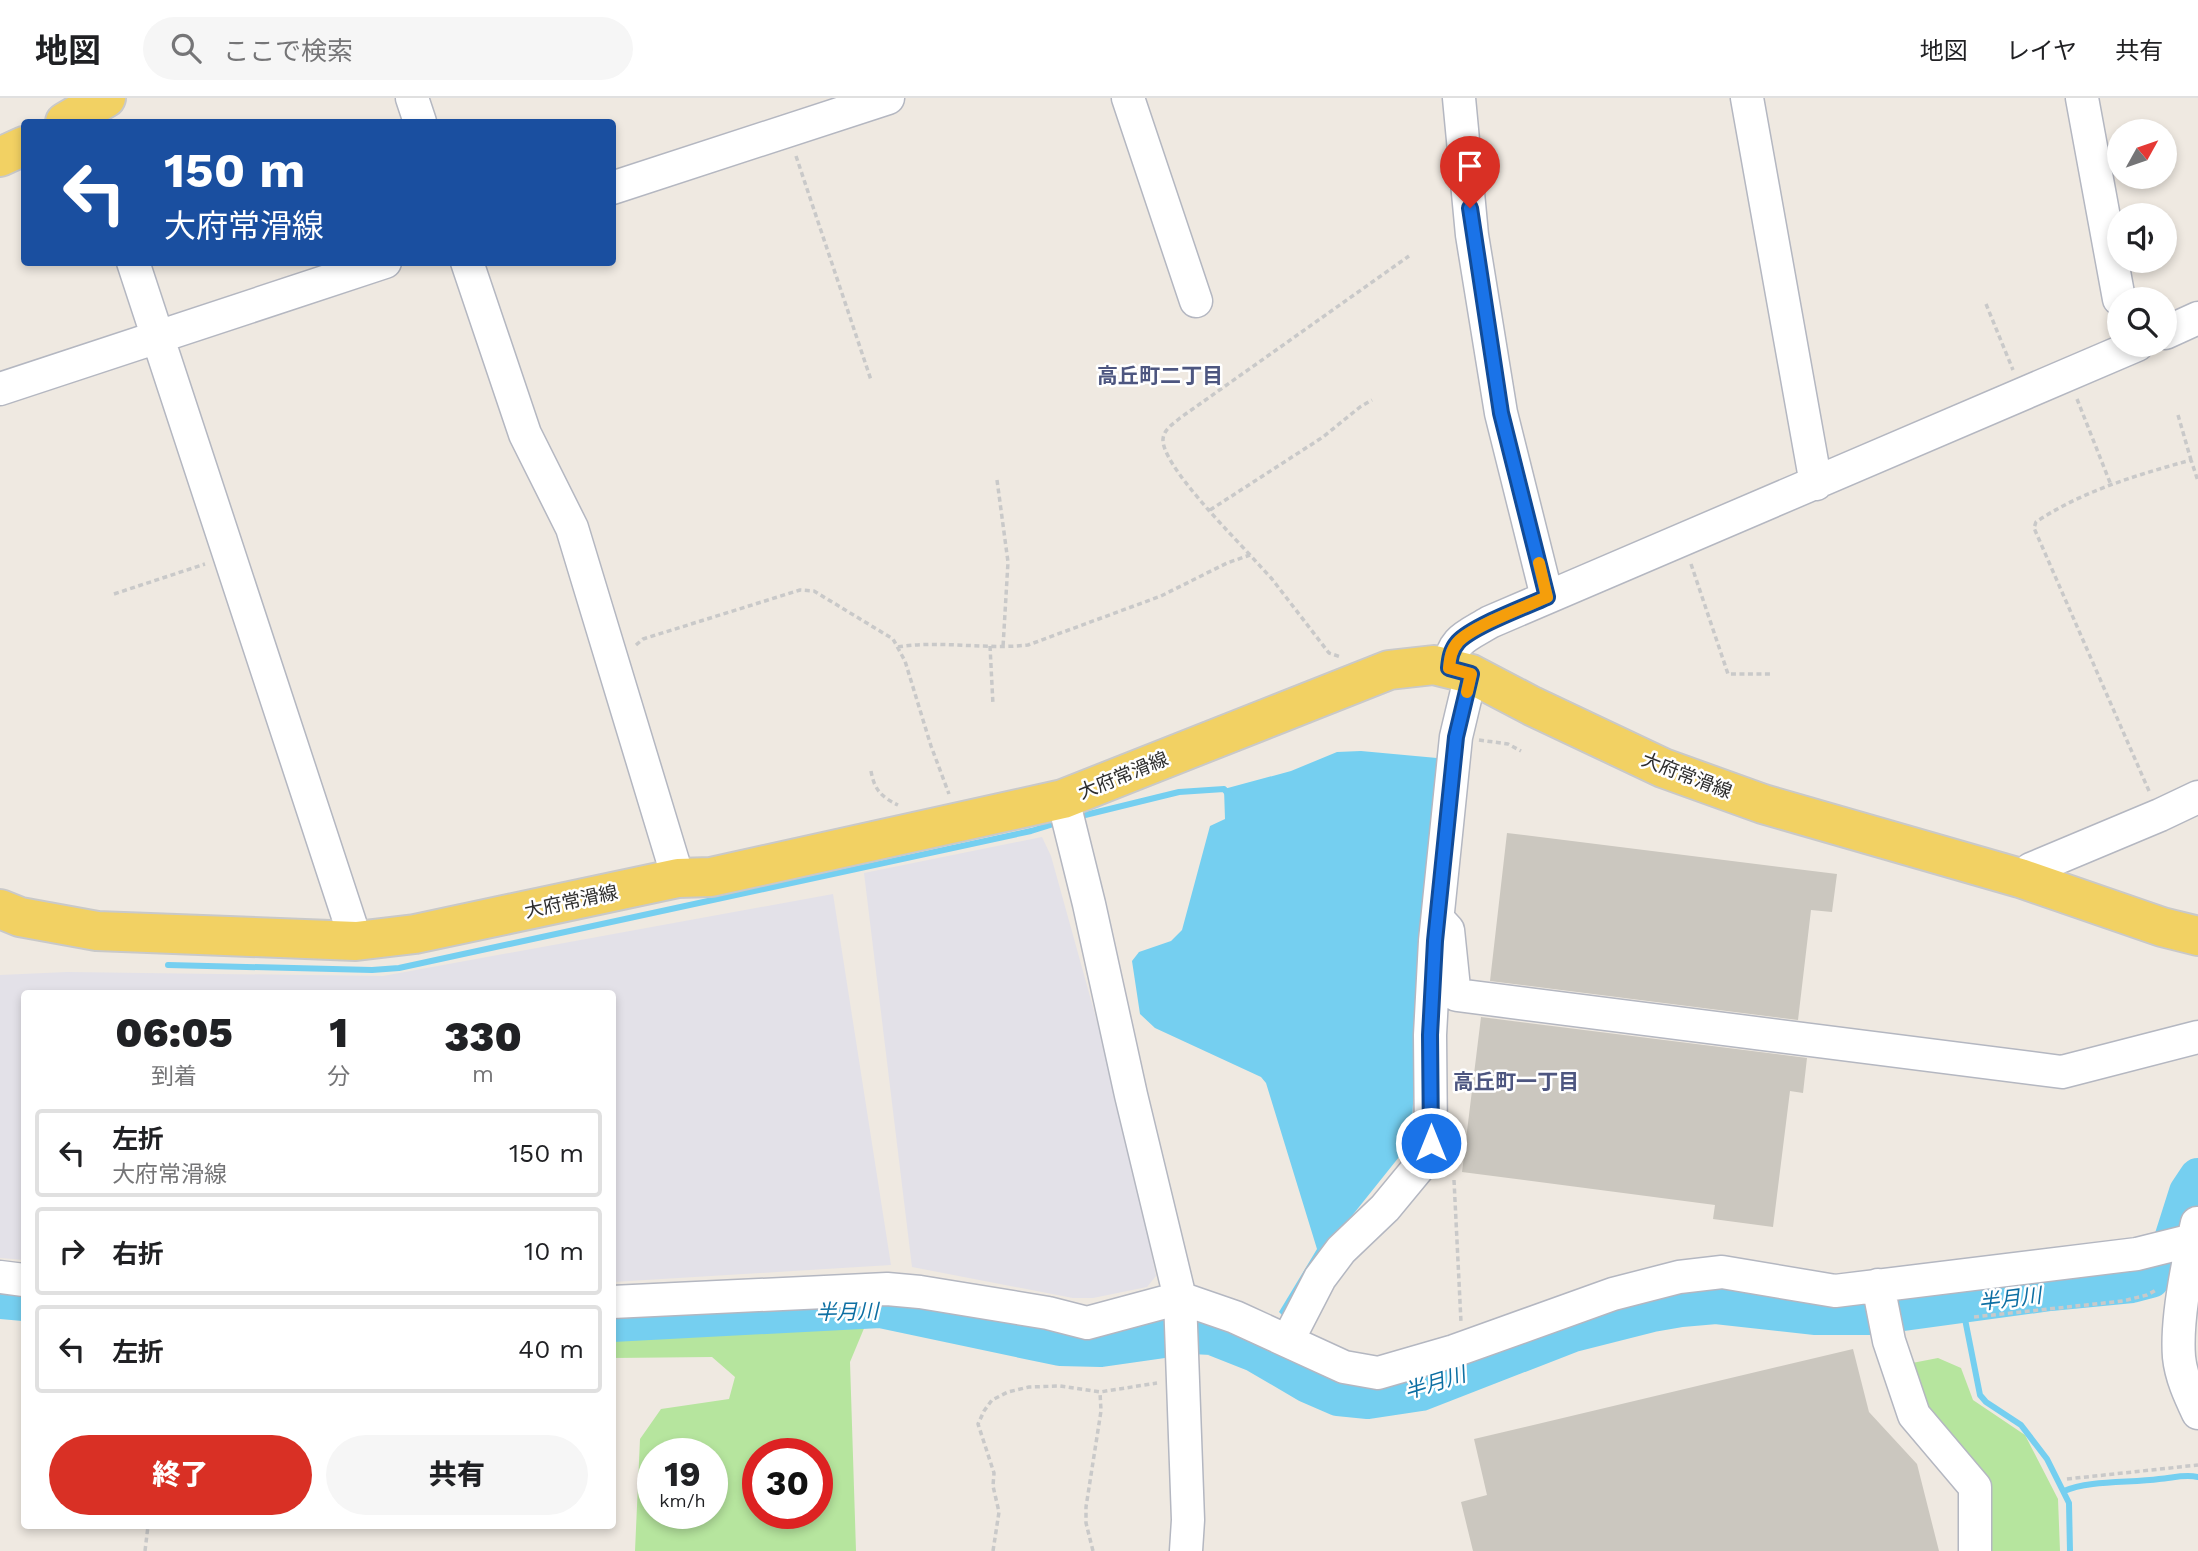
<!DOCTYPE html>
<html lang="ja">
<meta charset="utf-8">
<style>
:root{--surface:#fff;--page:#f6f6f6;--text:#202124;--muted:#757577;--line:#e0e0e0;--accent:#d93025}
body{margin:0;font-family:"Work Sans","Noto Sans JP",sans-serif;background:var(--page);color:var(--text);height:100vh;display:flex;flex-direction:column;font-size:26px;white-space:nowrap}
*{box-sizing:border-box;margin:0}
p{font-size:23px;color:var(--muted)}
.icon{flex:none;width:38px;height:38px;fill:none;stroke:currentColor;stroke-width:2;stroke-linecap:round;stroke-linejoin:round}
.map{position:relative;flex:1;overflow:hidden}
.side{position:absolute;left:21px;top:892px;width:595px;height:539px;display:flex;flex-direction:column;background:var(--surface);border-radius:7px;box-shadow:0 4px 10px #0003}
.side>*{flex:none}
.hud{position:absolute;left:21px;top:21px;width:595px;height:147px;border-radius:7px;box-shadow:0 4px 10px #0003;background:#1a4fa0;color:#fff;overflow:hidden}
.needle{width:46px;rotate:50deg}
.fabs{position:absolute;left:2107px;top:21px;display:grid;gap:14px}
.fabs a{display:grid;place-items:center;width:70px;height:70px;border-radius:50%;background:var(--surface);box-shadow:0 4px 10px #0003;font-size:35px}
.speed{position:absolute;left:637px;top:1340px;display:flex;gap:14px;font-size:35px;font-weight:700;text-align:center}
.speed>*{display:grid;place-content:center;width:91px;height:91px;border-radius:50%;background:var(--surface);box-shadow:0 4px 10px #0003;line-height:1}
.speed small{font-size:18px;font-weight:400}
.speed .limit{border:10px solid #d22;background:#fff;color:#111}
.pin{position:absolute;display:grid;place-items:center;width:60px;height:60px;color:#fff;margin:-72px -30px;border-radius:50% 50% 50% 0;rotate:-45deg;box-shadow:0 0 7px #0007}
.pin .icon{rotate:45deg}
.me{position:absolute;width:77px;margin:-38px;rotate:0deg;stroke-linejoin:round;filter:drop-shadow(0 0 5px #0008)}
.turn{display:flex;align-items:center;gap:24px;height:147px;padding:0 28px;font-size:32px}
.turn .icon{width:91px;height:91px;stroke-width:2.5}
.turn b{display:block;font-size:49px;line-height:60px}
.eta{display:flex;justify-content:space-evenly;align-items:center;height:119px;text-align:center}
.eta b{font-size:42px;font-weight:800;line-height:49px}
.action{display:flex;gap:14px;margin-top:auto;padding:14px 28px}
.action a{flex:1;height:80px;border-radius:42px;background:var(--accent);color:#fff;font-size:28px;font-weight:800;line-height:80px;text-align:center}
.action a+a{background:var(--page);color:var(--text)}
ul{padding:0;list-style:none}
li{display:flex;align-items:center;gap:21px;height:88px;margin:0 14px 10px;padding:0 14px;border:4px solid var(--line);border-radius:7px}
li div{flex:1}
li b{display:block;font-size:26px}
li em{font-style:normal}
header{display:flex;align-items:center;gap:42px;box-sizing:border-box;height:98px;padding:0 35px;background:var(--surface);border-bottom:2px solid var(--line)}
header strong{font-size:33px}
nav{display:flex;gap:38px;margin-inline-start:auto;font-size:24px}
.search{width:490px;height:63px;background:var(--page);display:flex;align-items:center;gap:18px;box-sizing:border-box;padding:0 24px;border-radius:38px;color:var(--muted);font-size:26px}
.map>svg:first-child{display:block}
.industrial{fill:#e3e1e8}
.green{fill:#b6e59e;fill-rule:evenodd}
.water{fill:#75cff0}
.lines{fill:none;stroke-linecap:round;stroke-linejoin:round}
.stream{stroke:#75cff0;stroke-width:6}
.river{stroke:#75cff0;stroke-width:38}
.building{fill:#cbc7bf}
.minor-casing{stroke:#b4b7c1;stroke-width:35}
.major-casing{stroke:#c9c9c9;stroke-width:42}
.path{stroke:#c9c9c9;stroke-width:3.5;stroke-dasharray:5 3.5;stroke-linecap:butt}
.minor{stroke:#fff;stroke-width:32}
.major{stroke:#f2d163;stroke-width:38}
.route-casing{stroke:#114b97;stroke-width:18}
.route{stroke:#1a73e8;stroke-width:12}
.slow{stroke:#f59e0b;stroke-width:12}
.labels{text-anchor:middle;stroke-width:5;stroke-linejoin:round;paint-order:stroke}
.street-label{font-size:19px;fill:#2e2e2e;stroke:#fff}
.neighbourhood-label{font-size:21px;font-weight:bold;fill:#4d5680;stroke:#fff}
.water-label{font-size:21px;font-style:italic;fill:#0d6fa3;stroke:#fff}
</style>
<header>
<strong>地図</strong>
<div class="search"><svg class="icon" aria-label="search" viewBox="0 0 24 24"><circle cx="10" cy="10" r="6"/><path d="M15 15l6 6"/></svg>ここで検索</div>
<nav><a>地図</a><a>レイヤ</a><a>共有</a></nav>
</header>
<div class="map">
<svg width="2198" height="1453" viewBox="0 0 2198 1453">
<rect width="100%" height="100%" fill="#efe9e1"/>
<!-- industrial -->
<path class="industrial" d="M1042 739 1051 758 1126 1028 1156 1178 1147 1189 1093 1200H1073L912 1169 864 775Z
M833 796 891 1167 613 1184 612 896H24V1162L0 1160V877L67 874 383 878Z"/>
<!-- green -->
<path class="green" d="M870 1216 850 1264 856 1453H635L640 1341 661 1311 729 1301 735 1279 712 1259 613 1260V1233ZM653 1356H712V1416H653ZM758 1356H817V1416H758Z
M1938 1260 1961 1270 1973 1302 2025 1337 2058 1401 2060 1453H1987L1907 1266Z"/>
<!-- water -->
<path class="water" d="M1361 653 1437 660 1434 752 1418 910 1411 1044 1323 1154 1283 1218 1279 1214 1317 1151 1266 985 1261 979 1155 930 1140 916 1132 863 1139 854 1171 843 1182 832 1210 728 1225 721 1224 691 1291 673 1337 654Z"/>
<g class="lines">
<!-- stream -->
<path class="stream" d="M1077 719 1179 694 1224 691 1229 697
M168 867 372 872 399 870 1031 733 1060 724
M1962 1206 1980 1297 1986 1304 2021 1327 2047 1361 2069 1405 2070 1453
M2064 1393C2088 1382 2131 1385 2159 1381 2173 1380 2184 1376 2198 1379"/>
<!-- river -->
<path class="river" d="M0 1202 24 1204
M612 1225 880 1211 1060 1249 1101 1250 1192 1237 1212 1238 1255 1255 1308 1286 1338 1299 1368 1302 1421 1294 1573 1235 1652 1215 1681 1210 1716 1207 1816 1218H1874L2050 1194 2132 1186 2151 1181 2168 1157 2188 1094 2198 1079"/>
</g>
<!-- building -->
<path class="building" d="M1507 735 1837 776 1832 814 1811 812 1798 922 1490 883Z
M1481 919 1807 960 1803 995 1790 993 1773 1129 1713 1121 1715 1107 1462 1074Z
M1853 1251 1869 1314 1917 1366 1939 1453H1473L1461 1404 1487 1397 1474 1341Z"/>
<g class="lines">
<!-- minor casing -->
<g class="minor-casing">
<path id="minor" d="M412 0 420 24
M1128 0 1196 203
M1459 0 1472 137 1501 315 1547 499
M1747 0 1816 386
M2082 0 2119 201
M612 90 888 0
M133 164 356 843
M467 164 525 336 572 430 678 780
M2165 235 2198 220
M0 291 385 164
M1449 570C1452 541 1467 538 1490 524L2137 247
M1063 701 1089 806 1131 997 1180 1200 1188 1422 1186 1453
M2020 780 2031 771 2160 717 2198 699
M1438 821 1448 832 1454 890 1457 897 2062 974 2198 939
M2197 1125C2188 1163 2176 1221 2179 1259 2181 1279 2190 1298 2198 1315
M0 1179 24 1182
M1878 1187 1889 1243 1914 1317 1975 1389V1453
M612 1204 887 1191 920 1194 1048 1215 1087 1225 1180 1200 1235 1219 1344 1269 1378 1275 1454 1253 1613 1196 1679 1179 1722 1174 1835 1193 2137 1156 2193 1142
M1288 1242 1320 1180 1341 1152 1385 1110 1423 1064 1431 1045 1430 937 1435 843 1456 639 1471 576"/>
</g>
<!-- major casing -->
<g class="major-casing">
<path id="major" d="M65 24 106 0
M0 59 24 48
M0 811 20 819 97 833 356 843 415 836 678 780 711 779 1063 701 1389 572 1434 567 1471 576 1532 608 1663 670 1763 706 2020 780 2162 829 2198 838"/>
</g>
<!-- path -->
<path class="path" d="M796 58 871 282
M1986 206 2013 272
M2077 301 2111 387
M2178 317 2191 362
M997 382 1008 464 1003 549
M1210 412 1323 339 1360 309 1372 302
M1250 457C1231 436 1161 366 1163 341 1164 331 1173 326 1180 320L1409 158
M1691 466 1728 576H1771
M114 496 205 466
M636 547 643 541 800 492 814 493 893 541 905 563 931 648 949 696
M990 548 993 607
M898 549C941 542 985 552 1028 547L1161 498 1227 465 1250 457 1272 481 1329 555 1341 559
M1479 642 1508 646 1521 653
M871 673C874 691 881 699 898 707
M2149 693 2034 430 2036 424C2082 393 2137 377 2191 362L2198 383
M1454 1082 1461 1224
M1974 1219 2123 1203 2147 1197 2156 1192
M2067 1381 2198 1367
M145 1453 148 1428
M993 1453 999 1414 993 1388 994 1375 978 1326 984 1313 992 1302 1008 1294 1029 1289 1060 1288 1100 1294 1157 1285
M1093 1453 1086 1425V1409L1101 1313 1100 1294"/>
<!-- minor -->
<use href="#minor" class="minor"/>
<!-- major -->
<use href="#major" class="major"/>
</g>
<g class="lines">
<!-- route casing -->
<g class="route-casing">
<path id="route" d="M1431 1045 1430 937 1435 843 1456 639 1471 576 1449 570C1450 560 1451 552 1458 544 1473 528 1525 509 1547 499L1501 315 1470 110"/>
</g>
<!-- route -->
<use href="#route" class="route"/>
<!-- slow -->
<path class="slow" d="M1467 594 1471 576 1449 570C1450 560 1451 552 1458 544 1473 528 1525 509 1547 499L1539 465"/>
</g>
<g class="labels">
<!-- street labels -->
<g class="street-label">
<text transform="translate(1123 677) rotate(-22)" y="7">大府常滑線</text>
<text transform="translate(1687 677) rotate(21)" y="7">大府常滑線</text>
<text transform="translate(571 803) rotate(-12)" y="7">大府常滑線</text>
</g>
<!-- neighbourhood labels -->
<g class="neighbourhood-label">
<text x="1160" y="285">高丘町二丁目</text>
<text x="1516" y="991">高丘町一丁目</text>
</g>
<!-- water labels -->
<g class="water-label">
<text transform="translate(2010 1201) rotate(-7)" y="7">半月川</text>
<text transform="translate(847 1214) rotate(-1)" y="7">半月川</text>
<text transform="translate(1435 1285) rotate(-17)" y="7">半月川</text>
</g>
</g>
</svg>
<div class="fabs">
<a><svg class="needle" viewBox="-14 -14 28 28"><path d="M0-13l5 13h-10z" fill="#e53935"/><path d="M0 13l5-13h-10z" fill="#757577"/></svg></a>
<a><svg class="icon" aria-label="sound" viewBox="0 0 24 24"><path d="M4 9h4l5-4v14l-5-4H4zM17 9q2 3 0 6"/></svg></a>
<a><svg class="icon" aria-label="search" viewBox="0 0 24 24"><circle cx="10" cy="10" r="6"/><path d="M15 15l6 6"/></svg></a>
</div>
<div class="speed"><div>19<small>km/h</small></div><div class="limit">30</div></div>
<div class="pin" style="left:1470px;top:110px;background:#d93025"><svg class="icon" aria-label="arrive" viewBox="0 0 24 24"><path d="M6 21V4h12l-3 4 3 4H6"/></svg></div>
<svg class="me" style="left:1431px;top:1045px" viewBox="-20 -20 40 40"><circle r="17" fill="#1a73e8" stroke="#fff" stroke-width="3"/><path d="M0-11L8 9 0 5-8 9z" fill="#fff"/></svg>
<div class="hud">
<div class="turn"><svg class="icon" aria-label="left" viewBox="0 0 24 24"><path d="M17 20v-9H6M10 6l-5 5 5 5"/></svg><div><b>150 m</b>大府常滑線</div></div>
</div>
<section class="side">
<div class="eta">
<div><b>06:05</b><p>到着</p></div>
<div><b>1</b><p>分</p></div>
<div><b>330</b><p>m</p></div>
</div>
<ul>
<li><svg class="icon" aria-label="left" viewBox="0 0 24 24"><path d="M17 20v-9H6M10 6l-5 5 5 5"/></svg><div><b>左折</b><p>大府常滑線</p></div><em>150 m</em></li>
<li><svg class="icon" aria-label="right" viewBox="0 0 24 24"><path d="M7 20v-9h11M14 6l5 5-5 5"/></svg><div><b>右折</b></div><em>10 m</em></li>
<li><svg class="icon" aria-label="left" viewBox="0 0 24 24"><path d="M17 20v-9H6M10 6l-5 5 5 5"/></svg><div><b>左折</b></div><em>40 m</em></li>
</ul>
<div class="action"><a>終了</a><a>共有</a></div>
</section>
</div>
